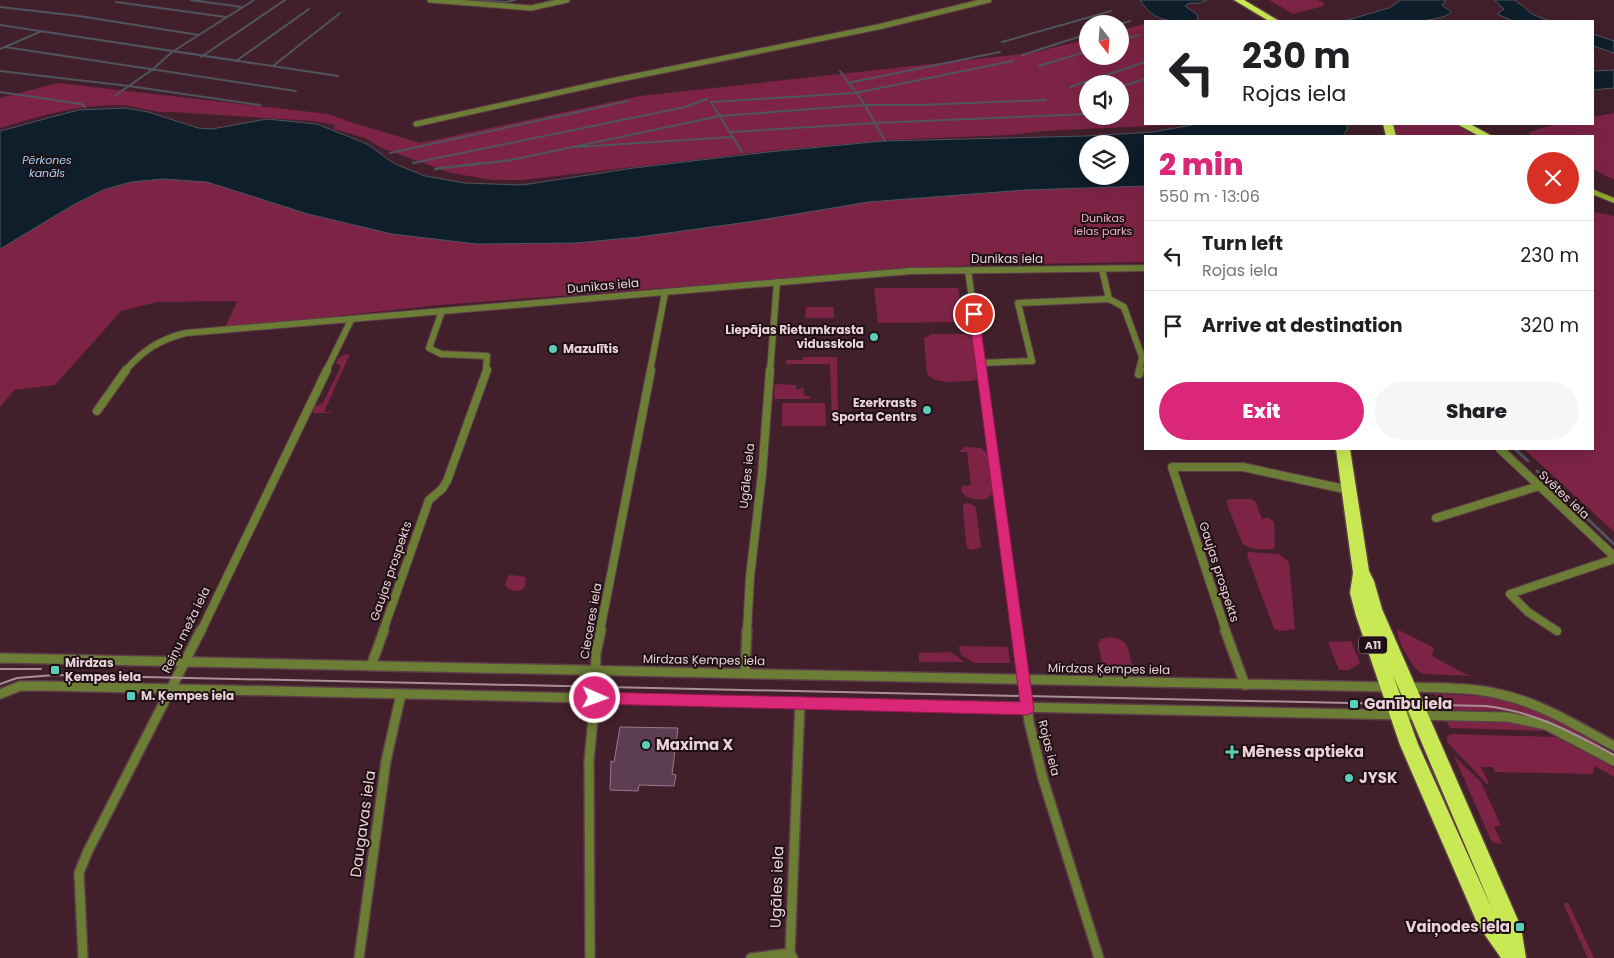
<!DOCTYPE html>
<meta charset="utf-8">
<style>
:root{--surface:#fff;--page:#f6f6f6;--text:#202124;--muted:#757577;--line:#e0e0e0;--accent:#db2777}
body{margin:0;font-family:Poppins,sans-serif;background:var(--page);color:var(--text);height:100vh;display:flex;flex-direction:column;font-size:19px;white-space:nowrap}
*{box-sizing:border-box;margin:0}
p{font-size:16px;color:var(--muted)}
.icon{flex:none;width:28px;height:28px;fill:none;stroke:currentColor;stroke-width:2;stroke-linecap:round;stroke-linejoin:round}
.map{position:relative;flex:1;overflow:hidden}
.sheet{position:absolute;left:1144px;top:135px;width:450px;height:315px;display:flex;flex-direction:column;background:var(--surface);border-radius:0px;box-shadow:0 5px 20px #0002}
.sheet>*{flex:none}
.hud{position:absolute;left:1144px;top:20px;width:450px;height:105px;border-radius:0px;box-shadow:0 5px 20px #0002;background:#fff;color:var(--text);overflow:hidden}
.needle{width:32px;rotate:163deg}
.fabs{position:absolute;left:1079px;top:15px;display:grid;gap:10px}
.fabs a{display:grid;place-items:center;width:50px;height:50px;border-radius:50%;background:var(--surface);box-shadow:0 5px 20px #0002;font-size:25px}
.pin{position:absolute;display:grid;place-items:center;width:42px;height:42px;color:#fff;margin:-21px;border:2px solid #fff;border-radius:50%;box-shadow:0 1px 5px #0007}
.me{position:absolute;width:55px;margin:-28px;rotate:92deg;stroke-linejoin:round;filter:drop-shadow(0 0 4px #0008)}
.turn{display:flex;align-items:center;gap:18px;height:105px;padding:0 15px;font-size:22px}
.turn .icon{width:65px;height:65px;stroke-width:2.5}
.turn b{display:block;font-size:35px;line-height:42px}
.round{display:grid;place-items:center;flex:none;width:52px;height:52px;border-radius:26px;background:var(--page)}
.head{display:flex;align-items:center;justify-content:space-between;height:85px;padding:0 15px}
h1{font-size:30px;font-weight:800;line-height:38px;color:var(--accent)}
.action{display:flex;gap:10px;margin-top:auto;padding:10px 15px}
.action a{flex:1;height:58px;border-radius:30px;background:var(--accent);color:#fff;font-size:20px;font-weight:800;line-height:58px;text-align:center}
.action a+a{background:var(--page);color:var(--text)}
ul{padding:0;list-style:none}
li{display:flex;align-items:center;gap:15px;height:70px;padding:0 15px;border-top:1px solid var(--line)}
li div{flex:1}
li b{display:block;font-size:19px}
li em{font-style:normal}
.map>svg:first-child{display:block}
.green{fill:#7d2446;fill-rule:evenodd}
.water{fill:#0e1e2a;stroke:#50545e;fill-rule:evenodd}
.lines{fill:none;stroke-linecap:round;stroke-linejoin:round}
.stream-far2{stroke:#50545e;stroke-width:2}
.stream-far1{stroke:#50545e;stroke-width:2.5}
.stream{stroke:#50545e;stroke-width:3}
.building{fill:#5d3d52;stroke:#9b778d}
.street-far3-casing{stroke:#5d3d47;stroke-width:7}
.street-far2-casing{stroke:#5d3d47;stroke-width:8}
.street-far1-casing{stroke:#5d3d47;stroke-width:10}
.street-casing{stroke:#5d3d47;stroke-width:12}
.secondary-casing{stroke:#5d3d47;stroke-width:2}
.highway-casing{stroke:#5d3d47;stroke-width:3}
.street-far3{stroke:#6c7d36;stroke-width:5}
.street-far2{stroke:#6c7d36;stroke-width:6}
.street-far1{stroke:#6c7d36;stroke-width:8}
.street{stroke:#6c7d36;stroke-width:9}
.secondary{fill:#90aa2c;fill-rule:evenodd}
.highway{fill:#c8e954;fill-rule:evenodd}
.tram{stroke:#a98e95;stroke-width:2}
.route{fill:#db2777;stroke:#8e194d}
.poi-dot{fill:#5bcebb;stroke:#1f1014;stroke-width:2}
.labels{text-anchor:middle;stroke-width:4;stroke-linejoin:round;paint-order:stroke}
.far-water-label{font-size:11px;font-style:italic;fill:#a2d6fd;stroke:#1f1014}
.far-park-label{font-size:11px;fill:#efb1c2;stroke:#1f1014}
.shield{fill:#1f1014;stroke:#ad989d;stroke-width:1}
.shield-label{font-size:11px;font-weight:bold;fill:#ead3d8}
.street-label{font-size:12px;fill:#ead3d8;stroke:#1f1014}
.poi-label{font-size:12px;font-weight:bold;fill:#ead3d8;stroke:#1f1014;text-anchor:start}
.near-poi-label{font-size:15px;font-weight:bold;fill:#ead3d8;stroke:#1f1014;text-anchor:start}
.near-street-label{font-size:15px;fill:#ead3d8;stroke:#1f1014}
</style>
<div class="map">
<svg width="1614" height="958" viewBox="0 0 1614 958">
<rect width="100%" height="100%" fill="#42202b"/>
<!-- green -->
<path class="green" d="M1269 0H1318L1324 3V6L1293 14Z
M1145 24V124H1191L1044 131 1009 135 888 140 768 151 523 180H493L451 173 382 148 365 138 334 129 335 125 314 121 172 112C153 114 138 105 120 105 78 104 40 116 0 128V98L58 83 328 114 347 121 420 143 640 96 1032 53 1087 39 1088 56H1120V30ZM1088 84H1120V116H1088Z
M1614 113V180L1593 169 1592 136H1530L1529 132 1556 124H1592L1593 117Z
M1392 124C1413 124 1464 117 1476 136H1395Z
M163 179 207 182 308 214 392 234 477 244 576 243 639 237 755 221 868 202 1025 190 1145 186V262L972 265 439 305 225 328 237 301 157 302 121 311 55 385 14 390 0 407V249C32 228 66 205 102 190 121 182 143 181 163 179Z
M1593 212 1614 216V532L1524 449H1592Z
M874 288H958L964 322 878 323Z
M806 307H834V318H805Z
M932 334H968L972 337 977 379 972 381C959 381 936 385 927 374L924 338Z
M350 354 324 412H331L330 413H314L313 407 323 403 341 366 336 363C338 357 343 354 350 354Z
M803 357H837L838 419H832L830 364H786V360H803Z
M775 384 796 385V390L804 388 803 393 805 396H810V399H774Z
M782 403H825L826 426H782Z
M964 447 981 448 988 454 993 493 987 499C978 500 966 500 961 491L962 486 971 485 967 452H959Z
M1231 499H1250L1255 501 1262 519 1267 517 1274 522 1275 548C1265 551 1252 550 1243 544L1227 505V500Z
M968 503 975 506 976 509 981 547 973 550 968 549 966 544 963 507V504Z
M1248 552 1279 554 1289 562 1295 629 1282 631 1274 629 1247 555Z
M511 575 526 577 525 586 522 590 512 591 505 586 508 576Z
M1397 629 1434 648 1432 656 1465 674 1475 676 1423 674C1412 669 1397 640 1397 629Z
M1110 637C1130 640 1128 649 1132 666L1103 665 1098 644 1101 639Z
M1351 641 1360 663 1349 670H1339L1328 642Z
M959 646 1008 647 1010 663H974L961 655Z
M950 652 965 662H919V653Z
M1435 694 1480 696 1525 704 1601 742 1599 748C1577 737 1555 723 1532 716 1504 707 1471 711 1442 710Z
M1446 720 1511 722 1552 731 1450 728Z
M1452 734 1556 737 1614 768V777L1595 766 1593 774 1495 772 1493 767H1481L1489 784H1487L1447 742V736Z
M1454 756 1481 782 1501 826H1494L1502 844 1494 843 1491 840Z
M1428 764H1432L1493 906 1492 909 1470 865Z
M1564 903H1568L1570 907 1594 958H1588L1565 908Z"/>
<!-- water -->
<path class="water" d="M1140 0H1207L1201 3H1190L1185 6 1198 15 1197 21C1172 21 1155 24 1140 0Z
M1401 0H1446L1442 5 1451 12C1440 26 1364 21 1344 21L1389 8Z
M1494 0H1515L1532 14 1549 21H1513L1497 14 1504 9Z
M1593 34 1614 41V53L1593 46Z
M1614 70V88L1593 90V71Z
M125 108 148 112 198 128 212 129 267 119 317 124 367 144 395 164 425 176 465 183 522 185 634 168 768 152 884 141 1087 136 1153 132 1198 124H1346L1348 128 1343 136H1145V186L1025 190 868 202 755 221 639 237 576 243 477 244 392 234 308 214 207 182 163 179 131 182 103 190 73 205 0 249V131L78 110ZM1088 144H1120V176H1088Z"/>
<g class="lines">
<!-- stream-far2 -->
<path class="stream-far2" d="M191 0 242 7
M468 0 507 2 515 0
M116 2 226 17
M0 7 79 16 199 35
M1120 24 1130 21
M0 25 338 76
M1120 41 1139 35
M1002 42 1111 11
M5 47 296 91
M0 49 42 31
M1022 55 1088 34
M201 57 285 0
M236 61 309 9
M273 66 340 13
M1039 66 1088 51
M0 71 129 86 260 105
M840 71 865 105 885 141
M848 83 1000 52
M1070 87 1145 62
M1120 87 1145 79
M0 92 82 104 85 107
M116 95 153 69 172 52 254 0
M730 132 875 123 1088 114
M577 147 732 137
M742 152 711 102 855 93 1013 61
M390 153 628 101
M413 163 685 107 707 99
M471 165 511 160 720 116 865 105H920L1046 100"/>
<!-- stream-far1 -->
<path class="stream-far1" d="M435 169 482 163"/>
<!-- stream -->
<path class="stream" d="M1515 449 1528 461
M1537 471 1614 544"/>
</g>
<!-- building -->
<path class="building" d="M620 727 678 728 672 774 676 775 674 786 639 785 638 791 610 790 611 761 614 762Z"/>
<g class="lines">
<!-- street-far3 casing -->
<g class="street-far3-casing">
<path id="street-far3" d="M430 0 531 8 567 0
M416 124 611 81 878 27 989 0"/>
</g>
<!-- street-far2 casing -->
<g class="street-far2-casing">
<path id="street-far2" d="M968 270 982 371
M1109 299 1124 307 1142 357 1139 371
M442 311 429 348 441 354 487 356 486 371
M980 363 1032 361 1018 303 1109 299 1102 269
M125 371C142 351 160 339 186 333L911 271 1145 268
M326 371 351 320
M650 371 665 293
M770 371 777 282"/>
</g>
<!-- street-far1 casing -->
<g class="street-far1-casing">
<path id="street-far1" d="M982 370 1017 631
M1139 374 1140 370
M97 411 126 370
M1500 449 1614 556
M1436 518 1539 486
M201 631 327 370
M383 631 429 500 442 489 447 481 487 370
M600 631 651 370
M747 631 750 577 762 474 770 370
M1226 631 1172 467H1243L1349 490
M1557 631 1528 612 1510 594 1614 559"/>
</g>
<!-- street casing -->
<g class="street-casing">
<path id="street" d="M1017 630 1029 722 1043 779 1099 958
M1225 630 1245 685
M0 658 1389 687
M371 666 384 630
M745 673 747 630
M1408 687C1438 688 1470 687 1499 694 1541 703 1577 726 1614 746
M0 694 20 686H48C535 696 1021 709 1508 717L1546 725 1614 761
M83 958 79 873 88 851 201 630
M359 958 386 761 401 694
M590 958 589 761 595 698 596 653 601 630
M751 958 790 953
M793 958 790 953 800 702"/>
</g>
<!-- secondary casing -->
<g class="secondary-casing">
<path id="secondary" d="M1592 189 1614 198V203L1592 194Z"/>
</g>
<!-- highway casing -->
<g class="highway-casing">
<path id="highway" d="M1234 0H1244L1279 21H1269Z
M1383 124H1393L1396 136H1386Z
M1457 124H1470L1492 136H1479Z
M1336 449H1350L1369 571 1374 581 1382 609 1521 927 1526 958H1501L1478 925 1400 745 1356 616 1350 593 1353 573ZM1393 675 1493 911 1418 744Z"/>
</g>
<!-- street-far3 -->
<use href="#street-far3" class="street-far3"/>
<!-- street-far2 -->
<use href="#street-far2" class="street-far2"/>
<!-- street-far1 -->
<use href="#street-far1" class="street-far1"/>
<!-- street -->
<use href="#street" class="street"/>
<!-- secondary -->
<use href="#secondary" class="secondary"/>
<!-- highway -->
<use href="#highway" class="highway"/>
<!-- tram -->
<path class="tram" d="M0 669H41
M0 684 17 678 54 675 1485 706C1533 711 1572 732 1614 755"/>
</g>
<!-- route -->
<path class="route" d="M974 311 979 314 1034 709 1032 713 1028 715 595 704 590 703 588 698 590 694 595 692 1020 702 969 314Z"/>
<!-- markers -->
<g class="poi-dot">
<circle cx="874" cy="337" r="5"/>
<circle cx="553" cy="349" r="5"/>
<circle cx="927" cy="410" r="5"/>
<rect x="50" y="665" width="10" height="10" rx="2.5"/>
<rect x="126" y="691" width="10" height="10" rx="2.5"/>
<rect x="1349" y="699" width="10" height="10" rx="2.5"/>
<circle cx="646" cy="745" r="5"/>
<path d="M1229.5 744.5h5v5h5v5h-5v5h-5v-5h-5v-5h5z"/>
<circle cx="1349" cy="778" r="5"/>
<rect x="1515" y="922" width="10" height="10" rx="2.5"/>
</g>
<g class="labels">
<!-- far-water labels -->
<g class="far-water-label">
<text x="47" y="164">Pērkones<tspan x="47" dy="13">kanāls</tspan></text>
</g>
<!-- far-park labels -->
<g class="far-park-label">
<text x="1103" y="222">Dunikas<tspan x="1103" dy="13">ielas parks</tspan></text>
</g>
<!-- shield labels -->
<rect class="shield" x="1359" y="636.5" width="28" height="17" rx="4"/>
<g class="shield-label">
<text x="1373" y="649">A11</text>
</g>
<!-- street labels -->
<g class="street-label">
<text x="1007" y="263">Dunikas iela</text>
<text transform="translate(603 286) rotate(-5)" y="4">Dunikas iela</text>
<text transform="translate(747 476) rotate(-84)" y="4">Ugāles iela</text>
<text transform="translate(1564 495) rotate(43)" y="4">Svētes iela</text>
<text transform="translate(391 571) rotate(-71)" y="4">Gaujas prospekts</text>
<text transform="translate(1219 572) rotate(72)" y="4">Gaujas prospekts</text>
<text transform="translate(591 621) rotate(-80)" y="4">Cieceres iela</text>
<text transform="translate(186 630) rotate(-64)" y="4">Reiņu meža iela</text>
<text transform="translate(704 660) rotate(1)" y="4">Mirdzas Ķempes iela</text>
<text transform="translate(1109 669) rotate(1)" y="4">Mirdzas Ķempes iela</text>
<text transform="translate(1049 748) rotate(76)" y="4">Rojas iela</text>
</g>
<!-- poi labels -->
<g class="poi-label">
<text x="864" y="334" text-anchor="end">Liepājas Rietumkrasta<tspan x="864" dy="14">vidusskola</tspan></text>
<text x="563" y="353">Mazulītis</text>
<text x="917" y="407" text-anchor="end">Ezerkrasts<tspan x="917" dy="14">Sporta Centrs</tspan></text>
<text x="65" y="667">Mirdzas<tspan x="65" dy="14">Ķempes iela</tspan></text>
<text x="141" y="700">M. Ķempes iela</text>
</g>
<!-- near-poi labels -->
<g class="near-poi-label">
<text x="1364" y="709">Ganību iela</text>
<text x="656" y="750">Maxima X</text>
<text x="1242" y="757">Mēness aptieka</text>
<text x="1359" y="783">JYSK</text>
<text x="1510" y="932" text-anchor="end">Vaiņodes iela</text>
</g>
<!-- near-street labels -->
<g class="near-street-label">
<text transform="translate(363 824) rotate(-82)" y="5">Daugavas iela</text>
<text transform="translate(777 887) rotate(-88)" y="5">Ugāles iela</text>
</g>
</g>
</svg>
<div class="fabs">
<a><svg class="needle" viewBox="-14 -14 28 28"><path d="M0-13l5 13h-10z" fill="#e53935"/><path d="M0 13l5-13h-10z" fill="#757577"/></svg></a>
<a><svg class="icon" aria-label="sound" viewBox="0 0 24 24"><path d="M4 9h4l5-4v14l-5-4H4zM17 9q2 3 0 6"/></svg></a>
<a><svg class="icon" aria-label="layers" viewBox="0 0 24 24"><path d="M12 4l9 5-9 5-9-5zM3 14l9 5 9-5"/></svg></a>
</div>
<div class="pin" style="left:974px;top:314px;background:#d93025"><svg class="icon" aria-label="arrive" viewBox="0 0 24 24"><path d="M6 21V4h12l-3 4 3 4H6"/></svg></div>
<svg class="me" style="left:595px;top:698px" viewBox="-20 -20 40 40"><circle r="17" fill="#db2777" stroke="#fff" stroke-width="3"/><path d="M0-11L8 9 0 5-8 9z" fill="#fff"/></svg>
<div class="hud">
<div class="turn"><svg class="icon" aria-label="left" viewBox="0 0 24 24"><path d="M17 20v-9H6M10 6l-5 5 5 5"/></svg><div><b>230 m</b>Rojas iela</div></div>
</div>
<section class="sheet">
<div class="head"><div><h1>2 min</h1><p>550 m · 13:06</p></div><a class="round" style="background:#d93025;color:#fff"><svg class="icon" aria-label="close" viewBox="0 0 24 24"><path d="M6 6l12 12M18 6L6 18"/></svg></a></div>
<ul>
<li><svg class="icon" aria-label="left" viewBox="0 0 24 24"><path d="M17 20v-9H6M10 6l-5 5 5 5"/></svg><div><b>Turn left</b><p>Rojas iela</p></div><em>230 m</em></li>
<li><svg class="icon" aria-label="arrive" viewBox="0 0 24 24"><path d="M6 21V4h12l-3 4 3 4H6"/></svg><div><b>Arrive at destination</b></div><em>320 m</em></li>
</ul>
<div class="action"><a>Exit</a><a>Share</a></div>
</section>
</div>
